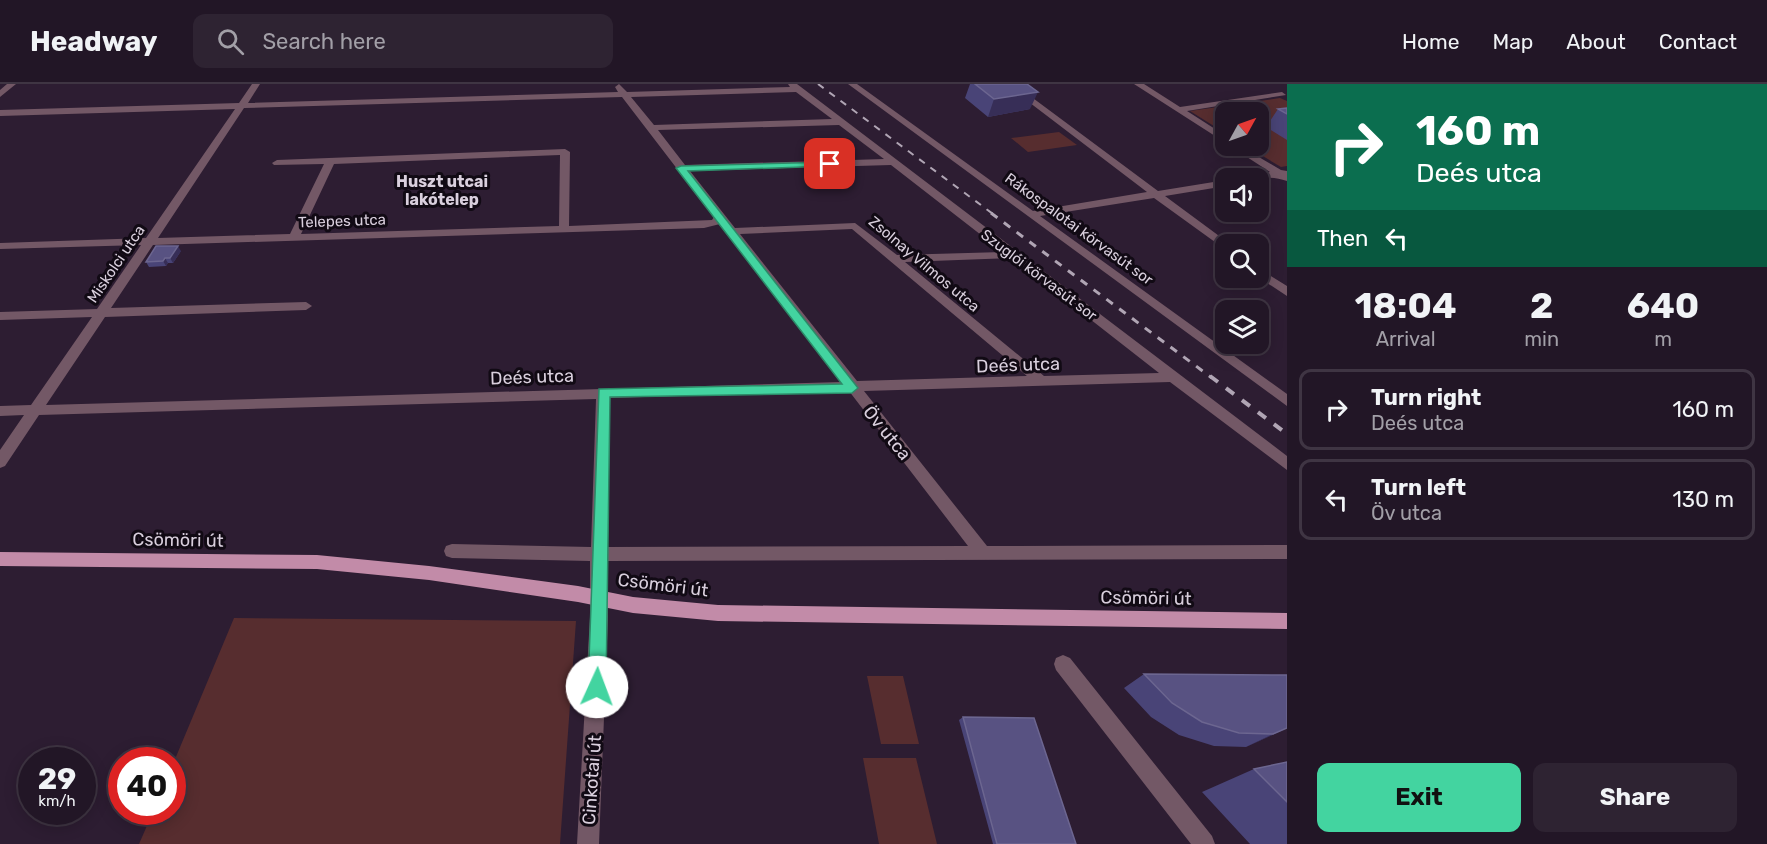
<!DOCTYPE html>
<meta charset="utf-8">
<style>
:root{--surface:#221626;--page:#2e2332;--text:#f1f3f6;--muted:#a29fa7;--line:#3f3543;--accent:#43d4a0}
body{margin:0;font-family:Rubik,sans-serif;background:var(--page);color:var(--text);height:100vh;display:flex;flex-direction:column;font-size:22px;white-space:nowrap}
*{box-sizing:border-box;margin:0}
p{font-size:20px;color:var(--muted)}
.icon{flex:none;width:33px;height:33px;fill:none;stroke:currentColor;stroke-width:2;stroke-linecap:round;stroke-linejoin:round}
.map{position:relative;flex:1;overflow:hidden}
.drawer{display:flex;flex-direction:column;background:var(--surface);width:480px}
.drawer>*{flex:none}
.guide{background:#0b6e4f;color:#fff;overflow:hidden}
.needle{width:39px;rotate:50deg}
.tools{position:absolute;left:1215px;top:18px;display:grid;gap:12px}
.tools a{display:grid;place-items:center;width:54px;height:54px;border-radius:12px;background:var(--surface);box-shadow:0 3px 15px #0003,0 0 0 2px var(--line);font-size:30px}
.speed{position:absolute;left:18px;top:663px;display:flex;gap:12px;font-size:30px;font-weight:700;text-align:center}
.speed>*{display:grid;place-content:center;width:78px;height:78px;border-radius:50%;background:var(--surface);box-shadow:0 3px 15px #0003,0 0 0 2px var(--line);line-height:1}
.speed small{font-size:15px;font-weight:400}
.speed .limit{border:9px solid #d22;background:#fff;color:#111}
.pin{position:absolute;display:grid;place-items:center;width:51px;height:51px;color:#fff;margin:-26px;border-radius:12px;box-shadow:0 3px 9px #0006}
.me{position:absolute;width:66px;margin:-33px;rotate:2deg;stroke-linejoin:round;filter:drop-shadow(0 0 4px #0008)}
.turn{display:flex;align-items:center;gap:21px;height:126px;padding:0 30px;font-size:27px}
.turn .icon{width:78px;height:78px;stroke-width:2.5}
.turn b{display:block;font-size:42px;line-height:51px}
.then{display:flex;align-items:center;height:57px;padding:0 30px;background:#0003;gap:12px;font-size:22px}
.eta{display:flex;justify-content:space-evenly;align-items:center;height:102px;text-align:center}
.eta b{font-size:36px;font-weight:700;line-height:42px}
.primary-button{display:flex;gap:12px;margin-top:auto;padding:12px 30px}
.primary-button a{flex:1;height:69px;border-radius:12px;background:var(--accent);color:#111;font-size:24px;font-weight:700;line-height:69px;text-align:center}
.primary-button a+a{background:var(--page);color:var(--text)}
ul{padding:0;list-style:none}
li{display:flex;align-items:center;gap:18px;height:81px;margin:0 12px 9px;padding:0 18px;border:3px solid var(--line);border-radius:12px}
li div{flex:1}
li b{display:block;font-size:22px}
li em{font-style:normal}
header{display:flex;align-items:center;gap:36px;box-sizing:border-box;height:84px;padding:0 30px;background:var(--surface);border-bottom:2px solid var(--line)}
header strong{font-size:28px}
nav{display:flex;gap:33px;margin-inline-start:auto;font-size:21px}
.search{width:420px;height:54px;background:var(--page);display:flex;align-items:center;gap:15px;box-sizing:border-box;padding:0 21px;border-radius:12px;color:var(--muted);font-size:22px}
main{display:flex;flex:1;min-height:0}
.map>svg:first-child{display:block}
.green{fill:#572d2f}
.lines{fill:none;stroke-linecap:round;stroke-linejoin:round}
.minor{fill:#735866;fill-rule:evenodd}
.major{fill:#c28ba8;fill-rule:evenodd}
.rail-far2{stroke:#b0a5b4;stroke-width:2;stroke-dasharray:7 7;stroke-linecap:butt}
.rail-far1{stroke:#b0a5b4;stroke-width:3;stroke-dasharray:8 8;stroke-linecap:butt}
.rail{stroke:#b0a5b4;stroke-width:4;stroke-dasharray:10 10;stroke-linecap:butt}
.wall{fill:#494477}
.shaded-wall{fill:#372e57}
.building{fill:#585282;stroke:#6c6690;stroke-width:1.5}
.route{fill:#43d4a0;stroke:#2c8a68;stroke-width:1.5}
.labels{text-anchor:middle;stroke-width:6;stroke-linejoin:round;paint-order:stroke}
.far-street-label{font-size:15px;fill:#d9cfdd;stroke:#110a14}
.far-neighbourhood-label{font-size:16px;font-weight:bold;fill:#d9cfdd;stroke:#110a14}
.street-label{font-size:18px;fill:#d9cfdd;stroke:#110a14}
</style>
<header>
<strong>Headway</strong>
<div class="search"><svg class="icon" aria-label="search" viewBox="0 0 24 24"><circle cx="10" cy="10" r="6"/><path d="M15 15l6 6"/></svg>Search here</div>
<nav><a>Home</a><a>Map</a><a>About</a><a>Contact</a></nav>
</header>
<main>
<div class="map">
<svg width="1287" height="760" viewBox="0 0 1287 760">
<rect width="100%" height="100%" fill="#2d1d32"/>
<!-- green -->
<path class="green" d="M1280 14 1287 17V82L1281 83 1246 62H1258V28H1226L1225 49 1190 27Z
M1059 48 1077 61 1028 68 1011 54Z
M234 534 576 537 560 760H139L153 728H172L173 680Z
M867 592H903L919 660H881Z
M863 674H916L937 760H879Z"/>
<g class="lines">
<!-- minor -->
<path class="minor" d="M7 0H16L0 13V6Z
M252 0H260L248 19 618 8 615 3 619 0 627 8 790 3 788 0H797L1287 372V386L1170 298 864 307 987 462 1287 461V475L607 477 608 533 599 760H577L590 533V477L452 474 446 472 444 467 446 462 452 460 591 463 596 315 39 331 5 382 0 384V366L24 331 0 332V322L31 321 92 233 0 236V228L97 225 141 161 0 165V159L146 154 235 25 0 32V26L239 19ZM796 8 832 35 654 41 631 13ZM622 13 714 133 712 136 569 142 570 68 565 65 277 76 272 79 274 81 324 80 290 150 158 154 244 24ZM839 41 884 75 685 81 658 46ZM560 71 559 142 301 150 334 80ZM891 81 1003 168 897 171 855 139 735 144 690 87ZM720 140 841 298 46 321 105 233 306 226 312 222 306 218 111 224 153 161 704 144ZM852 145 1027 292 857 297 740 150ZM1012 174 1159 289 1044 292 905 178ZM849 307 968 462 607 463 610 314Z
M848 0H857L1033 127 1147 108 1005 0H1014L1158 107 1226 96V102L1165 112 1230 160H1226V166L1154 114 1040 132 1287 310V322Z
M1134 0H1144L1180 23 1282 8 1286 11 1187 27 1226 52V59Z
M1230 62H1240L1281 86 1287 87V97C1273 92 1260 94 1246 94L1247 92 1270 88Z
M1258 184 1287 202V212L1258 193Z
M1063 571 1070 574 1212 752 1215 760H1191L1056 586 1054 580 1056 574Z"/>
<!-- major -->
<path class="major" d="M0 468 317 471 429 482 578 502 633 513 718 521 1287 529V545L718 537 633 529 578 518 429 496 317 485 0 482Z"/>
<!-- rail-far2 -->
<path class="rail-far2" d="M818 0 993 130"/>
<!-- rail-far1 -->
<path class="rail-far1" d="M991 129 1212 294"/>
<!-- rail -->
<path class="rail" d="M1210 292 1287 350"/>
</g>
<!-- wall -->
<path class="wall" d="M970 0H1027L1030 25 988 33 965 14Z
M1287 24V56L1266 43 1278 25Z
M181 167 173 179H168L166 182 149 183 146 178Z
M1144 590 1287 644 1246 663 1214 662 1179 651 1151 633 1124 604Z
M963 633 1076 760H993L959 636Z
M1287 678V760H1250L1202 708 1254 685Z"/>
<!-- shaded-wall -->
<path class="shaded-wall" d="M1038 8 1030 25 988 33 994 15Z
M178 162 181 167 173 179 170 174Z
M165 174 168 179 166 182 163 177Z
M1287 644 1266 654 1246 663 1273 650Z"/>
<!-- building -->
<path class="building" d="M975 0H1027L1038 8 994 15Z
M1287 24V30L1278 25Z
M156 162H178L170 174H165L163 177 146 178Z
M1144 590 1287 591V644L1273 650 1239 649 1202 638 1172 619Z
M963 633 1034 634 1076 760H997Z
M1287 678V718L1254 685Z"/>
<!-- route -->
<path class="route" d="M833 78 835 80 830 82 688 87 858 304 852 309 610 313 606 603 603 609 597 611 591 609 588 603 599 305 842 300 676 84 681 82Z"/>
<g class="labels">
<!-- far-street labels -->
<g class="far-street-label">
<text transform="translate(342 137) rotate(-2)" y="5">Telepes utca</text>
<text transform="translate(1079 145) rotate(36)" y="5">Rákospalotai körvasút sor</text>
<text transform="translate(116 180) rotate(-56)" y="5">Miskolci utca</text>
<text transform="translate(924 180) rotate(40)" y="5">Zsolnay Vilmos utca</text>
<text transform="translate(1039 191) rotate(37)" y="5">Szuglói körvasút sor</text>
</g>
<!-- far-neighbourhood labels -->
<g class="far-neighbourhood-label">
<text x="442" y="103">Huszt utcai<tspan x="442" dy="18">lakótelep</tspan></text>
</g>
<!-- street labels -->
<g class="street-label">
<text transform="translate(1018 281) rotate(-2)" y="6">Deés utca</text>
<text transform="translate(532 293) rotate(-2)" y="6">Deés utca</text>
<text transform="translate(887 349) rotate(51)" y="6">Öv utca</text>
<text transform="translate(178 456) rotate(1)" y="6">Csömöri út</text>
<text transform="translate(663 501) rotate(7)" y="6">Csömöri út</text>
<text transform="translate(1146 514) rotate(1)" y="6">Csömöri út</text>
<text transform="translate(592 696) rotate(-86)" y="6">Cinkotai út</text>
</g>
</g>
</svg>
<div class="tools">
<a><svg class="needle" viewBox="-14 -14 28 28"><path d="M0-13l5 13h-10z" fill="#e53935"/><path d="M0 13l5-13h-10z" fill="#a29fa7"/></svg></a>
<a><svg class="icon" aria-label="sound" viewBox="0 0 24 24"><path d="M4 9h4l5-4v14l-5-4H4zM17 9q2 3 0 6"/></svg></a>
<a><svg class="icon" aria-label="search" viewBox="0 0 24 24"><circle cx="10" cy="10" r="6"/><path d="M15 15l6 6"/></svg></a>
<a><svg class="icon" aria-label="layers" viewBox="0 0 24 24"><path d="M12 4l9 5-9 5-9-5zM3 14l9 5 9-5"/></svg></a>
</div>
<div class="speed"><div>29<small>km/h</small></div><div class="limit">40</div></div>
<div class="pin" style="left:830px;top:80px;background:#d93025"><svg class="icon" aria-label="arrive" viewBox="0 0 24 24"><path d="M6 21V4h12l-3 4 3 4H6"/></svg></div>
<svg class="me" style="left:597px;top:603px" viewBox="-20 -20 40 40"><circle r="19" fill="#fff"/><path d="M0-13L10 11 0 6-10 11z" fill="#43d4a0"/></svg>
</div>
<section class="drawer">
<div class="guide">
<div class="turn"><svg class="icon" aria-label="right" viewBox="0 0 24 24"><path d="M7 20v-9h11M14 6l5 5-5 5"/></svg><div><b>160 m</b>Deés utca</div></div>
<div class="then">Then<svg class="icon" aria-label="left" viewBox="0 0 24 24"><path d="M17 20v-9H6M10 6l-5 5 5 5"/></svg></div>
</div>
<div class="eta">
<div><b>18:04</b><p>Arrival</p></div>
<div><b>2</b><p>min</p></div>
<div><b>640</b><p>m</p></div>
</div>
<ul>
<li><svg class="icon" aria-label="right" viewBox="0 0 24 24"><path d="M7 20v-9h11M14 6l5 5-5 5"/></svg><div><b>Turn right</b><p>Deés utca</p></div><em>160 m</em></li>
<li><svg class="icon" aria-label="left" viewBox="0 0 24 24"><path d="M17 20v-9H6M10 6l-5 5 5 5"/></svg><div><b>Turn left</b><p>Öv utca</p></div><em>130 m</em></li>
</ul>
<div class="primary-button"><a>Exit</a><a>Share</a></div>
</section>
</main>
